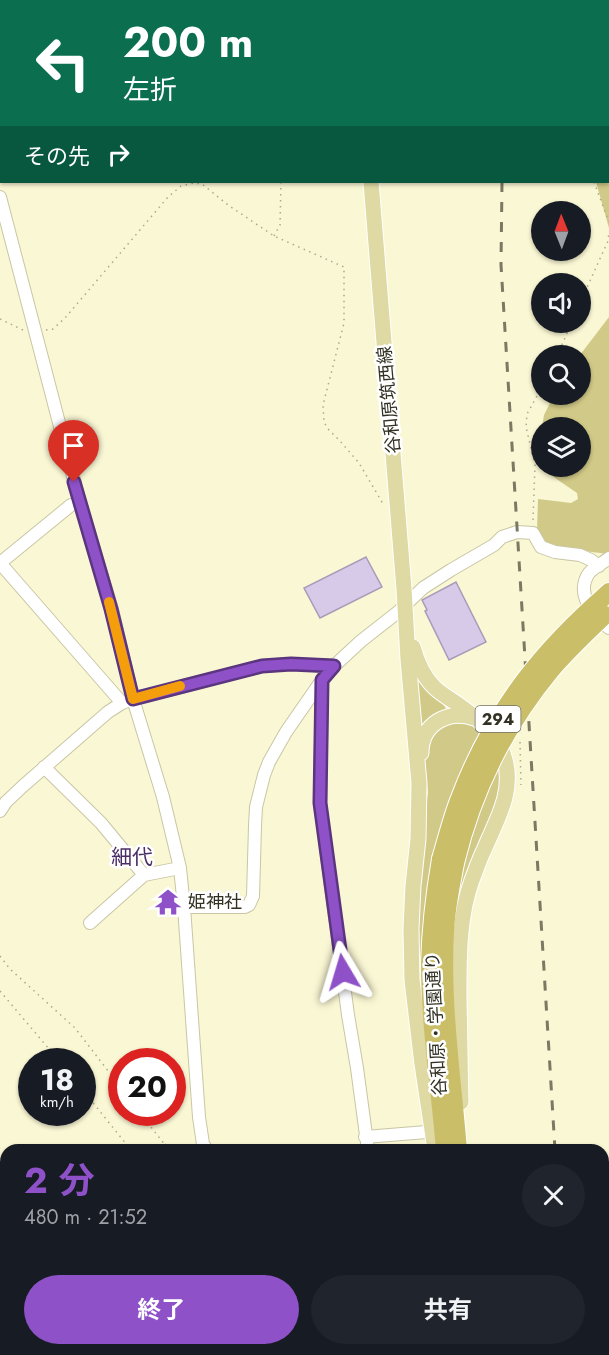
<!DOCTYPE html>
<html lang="ja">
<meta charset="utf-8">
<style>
:root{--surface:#171b24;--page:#20242c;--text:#f1f3f6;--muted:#9ea1a6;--accent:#8e51c7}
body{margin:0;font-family:Jost,"Noto Sans JP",sans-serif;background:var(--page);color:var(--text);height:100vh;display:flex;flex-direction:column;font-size:22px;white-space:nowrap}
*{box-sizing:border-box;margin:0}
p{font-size:20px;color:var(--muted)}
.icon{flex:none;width:33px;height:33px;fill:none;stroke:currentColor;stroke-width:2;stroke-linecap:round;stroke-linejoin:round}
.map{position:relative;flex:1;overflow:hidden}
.panel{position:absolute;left:0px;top:1144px;width:609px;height:212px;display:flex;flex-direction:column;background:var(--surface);border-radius:18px 18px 0 0;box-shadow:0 2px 4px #0004}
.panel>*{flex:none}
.banner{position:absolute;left:0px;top:0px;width:609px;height:183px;box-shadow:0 2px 4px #0004;background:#0b6e4f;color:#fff;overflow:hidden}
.needle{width:39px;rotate:359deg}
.buttons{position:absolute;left:531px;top:201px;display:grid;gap:12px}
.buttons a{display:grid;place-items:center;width:60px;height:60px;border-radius:50%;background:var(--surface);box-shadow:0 2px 4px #0004;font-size:30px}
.speed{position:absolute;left:18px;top:1048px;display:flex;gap:12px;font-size:30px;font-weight:700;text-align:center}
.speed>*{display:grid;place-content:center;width:78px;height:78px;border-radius:50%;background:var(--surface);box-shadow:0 2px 4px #0004;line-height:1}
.speed small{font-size:15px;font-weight:400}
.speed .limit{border:9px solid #d22;background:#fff;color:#111}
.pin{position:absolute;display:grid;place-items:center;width:51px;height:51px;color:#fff;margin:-62px -26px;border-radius:50% 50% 50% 0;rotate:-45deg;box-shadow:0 0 6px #0007}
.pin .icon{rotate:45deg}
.me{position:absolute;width:66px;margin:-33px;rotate:353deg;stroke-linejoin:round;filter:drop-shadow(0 0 4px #0008)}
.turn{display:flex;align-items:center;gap:21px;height:126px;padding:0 24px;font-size:27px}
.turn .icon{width:78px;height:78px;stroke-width:2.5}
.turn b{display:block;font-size:42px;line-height:51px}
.then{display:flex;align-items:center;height:57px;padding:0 24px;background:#0003;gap:12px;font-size:22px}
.round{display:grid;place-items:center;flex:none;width:63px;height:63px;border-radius:32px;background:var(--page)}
.head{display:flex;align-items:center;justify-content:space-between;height:102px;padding:0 24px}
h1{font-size:36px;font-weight:700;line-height:45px;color:var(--accent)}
.action{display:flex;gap:12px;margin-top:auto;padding:12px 24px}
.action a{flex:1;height:69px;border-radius:36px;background:var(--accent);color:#fff;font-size:24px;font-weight:700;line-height:69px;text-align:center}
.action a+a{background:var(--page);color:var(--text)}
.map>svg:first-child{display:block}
.green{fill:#d1c987}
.water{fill:#d4c760}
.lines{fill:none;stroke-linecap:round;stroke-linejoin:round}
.river{stroke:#d4c760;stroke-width:18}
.building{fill:#d7c9e8;stroke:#a89bb9;stroke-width:1.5}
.minor-casing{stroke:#c9c6a4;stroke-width:14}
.major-casing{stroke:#fff;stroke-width:17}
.highway-casing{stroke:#fff;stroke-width:20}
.path{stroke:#acaa8f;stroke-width:1.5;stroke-dasharray:1.5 4.5;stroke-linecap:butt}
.minor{stroke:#fff;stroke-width:12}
.major{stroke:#dfd9a4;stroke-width:15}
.highway{stroke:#cabf68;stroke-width:18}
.rail{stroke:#7b7963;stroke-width:3;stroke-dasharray:10 10;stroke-linecap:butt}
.highway-bridge-casing{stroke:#fff;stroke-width:20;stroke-linecap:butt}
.highway-bridge{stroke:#cabf68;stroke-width:18}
.route-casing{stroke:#5c3581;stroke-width:15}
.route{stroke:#8e51c7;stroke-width:10}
.slow{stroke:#f59e0b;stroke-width:10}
.labels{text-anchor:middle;stroke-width:5;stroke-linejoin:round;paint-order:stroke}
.shield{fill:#fff;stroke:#706f65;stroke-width:1.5}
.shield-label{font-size:16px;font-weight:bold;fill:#323123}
.street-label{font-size:18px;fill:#323123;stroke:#fff}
.poi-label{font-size:18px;fill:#323123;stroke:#fff;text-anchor:start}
.quarter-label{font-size:21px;fill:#4a2d67;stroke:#fff}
</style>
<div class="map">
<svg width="609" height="1355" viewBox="0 0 609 1355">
<rect width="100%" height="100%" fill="#faf7d4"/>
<!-- green -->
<path class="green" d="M609 55V228L596 182H608V56Z
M609 317V553L608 554 568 549 549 545 537 532 538 499 571 503 578 499 577 493 539 467 541 434 542 466H580V428L542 427 544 415 554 395 580 394V355Z
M417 676 438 696 448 712 421 734Z
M463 719 483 731 430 1062 417 976 420 855 428 792 424 753 437 727Z
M500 758 503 775 449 986 450 926 467 841Z"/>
<!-- water -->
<path class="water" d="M0 1268 6 1278V1350H45L47 1355H0Z"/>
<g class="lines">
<!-- river -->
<path class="river" d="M43 2V0
M0 88 2 86"/>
</g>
<!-- building -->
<path class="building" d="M366 557 382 587 320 618 304 588Z
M456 582 486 642 449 660 425 611 427 610 422 600Z"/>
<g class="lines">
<!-- minor casing -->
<g class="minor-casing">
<path id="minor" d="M524 0 526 2
M55 2V0
M608 47 609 46
M0 102 2 100
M0 197 80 503 112 609 133 699 163 797 180 868 184 907 199 1117 203 1144 207 1150
M609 558C603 563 594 567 589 573 575 593 593 617 609 628
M0 563 122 703
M0 563 71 505 80 503
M322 680 320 803 348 1015 357 1068 368 1150
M44 767 101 823 144 875
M0 811 6 802 23 786 108 712 122 703 133 699 262 666 290 664 334 666
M184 907H245L249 905 253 896 255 826 256 807 264 775 269 762 286 732 322 680 334 666 361 641 398 612 423 588 451 570 494 545 502 537 517 532 533 533 541 547 555 552 580 555 591 560 599 566
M90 923 144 875 180 868
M365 1137 439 1131
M302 1350 304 1355"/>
</g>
<!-- major casing -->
<g class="major-casing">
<path id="major" d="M379 2 380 0
M371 182 404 589 408 659 419 783 418 839 413 886 411 929 412 980 422 1064 435 1150
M413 647C417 662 423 676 434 687 440 693 448 698 456 703 477 718 498 733 505 760 514 793 496 821 484 850 479 860 476 870 472 880 458 918 459 962 459 1002 460 1035 460 1069 461 1102
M421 753C421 724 448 709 474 718"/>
</g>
<!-- highway casing -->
<g class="highway-casing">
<path id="highway" d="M596 604 609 592
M441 859C435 894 431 928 430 964 430 1026 440 1088 445 1150
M455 863C451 885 446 908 445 931 441 1004 452 1077 458 1150
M461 1350V1355
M474 1350V1355"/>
</g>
<!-- path -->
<path class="path" d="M282 2V0
M594 182 609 222
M274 236 280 225 281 182
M580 303 608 241 609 232
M0 319 23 330
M46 330 53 329 65 318 168 197 181 186 194 183 202 184 228 205 274 236 344 267V323L323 405 324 422 328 429 340 441 359 463 382 502 384 503
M557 356 572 322
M533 520 535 465 526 427 527 414 542 387
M520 742 521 785
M0 956 10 969 75 1028 122 1089
M0 991 60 1062
M82 1089 131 1150
M140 1113 169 1150
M165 1144 174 1150
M609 1240V1244
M254 1350 256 1355
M259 1350 260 1355
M283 1350 285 1355"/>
<!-- minor -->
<use href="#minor" class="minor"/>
<!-- major -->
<use href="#major" class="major"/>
<!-- highway -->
<use href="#highway" class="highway"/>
<!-- rail -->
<path class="rail" d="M525 2V0
M502 182 501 265 555 1150
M573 1350V1355"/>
<!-- highway-bridge casing -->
<g class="highway-bridge-casing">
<path id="highway-bridge" d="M441 859C447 839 452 818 460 798 490 719 534 660 596 604
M455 863C472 792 504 727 550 671 567 651 586 633 605 615"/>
</g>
<!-- highway-bridge -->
<use href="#highway-bridge" class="highway-bridge"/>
</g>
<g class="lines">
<!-- route casing -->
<g class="route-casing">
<path id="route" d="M74 482 111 609 133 699 262 666 291 664 334 666 322 680 320 803 343 972"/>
</g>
<!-- route -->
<use href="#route" class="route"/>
<!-- slow -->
<path class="slow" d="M109 602 133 699 180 686"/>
</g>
<!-- icons -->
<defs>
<g id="temple-bare" transform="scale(2.07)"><path d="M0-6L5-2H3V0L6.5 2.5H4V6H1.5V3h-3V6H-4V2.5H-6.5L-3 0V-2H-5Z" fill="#8e51c7" stroke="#fff" stroke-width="2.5" paint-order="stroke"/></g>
</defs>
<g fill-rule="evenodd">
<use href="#temple-bare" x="168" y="902"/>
</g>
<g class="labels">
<!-- shield labels -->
<rect class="shield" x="475.5" y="706" width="45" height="26" rx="4.5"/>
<g class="shield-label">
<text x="498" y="725">294</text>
</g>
<!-- street labels -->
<g class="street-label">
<text transform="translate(389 400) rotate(-95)" y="6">谷和原筑西線</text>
<text transform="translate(436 1024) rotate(-93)" y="6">谷和原・学園通り</text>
</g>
<!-- poi labels -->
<g class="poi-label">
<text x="188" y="908">姫神社</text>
</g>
<!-- quarter labels -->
<g class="quarter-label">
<text x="132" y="864">細代</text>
</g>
</g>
</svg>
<div class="buttons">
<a><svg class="needle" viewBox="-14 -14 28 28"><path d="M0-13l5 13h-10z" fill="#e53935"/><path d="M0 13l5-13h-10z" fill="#9ea1a6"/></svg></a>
<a><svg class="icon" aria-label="sound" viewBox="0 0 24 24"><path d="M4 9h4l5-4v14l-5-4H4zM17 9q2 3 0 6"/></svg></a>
<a><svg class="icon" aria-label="search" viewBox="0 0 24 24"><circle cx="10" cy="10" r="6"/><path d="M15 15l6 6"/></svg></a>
<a><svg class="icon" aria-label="layers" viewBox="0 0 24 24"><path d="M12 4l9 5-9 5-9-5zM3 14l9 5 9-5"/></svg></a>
</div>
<div class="speed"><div>18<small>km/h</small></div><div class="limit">20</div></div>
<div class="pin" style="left:74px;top:482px;background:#d93025"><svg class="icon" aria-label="arrive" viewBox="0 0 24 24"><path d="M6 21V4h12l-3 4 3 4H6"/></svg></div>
<svg class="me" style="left:343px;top:972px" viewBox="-20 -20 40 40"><path d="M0-17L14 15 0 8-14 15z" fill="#8e51c7" stroke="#fff" stroke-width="4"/></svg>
<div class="banner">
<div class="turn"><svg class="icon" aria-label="left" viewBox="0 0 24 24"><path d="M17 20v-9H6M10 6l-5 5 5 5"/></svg><div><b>200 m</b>左折</div></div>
<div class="then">その先<svg class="icon" aria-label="right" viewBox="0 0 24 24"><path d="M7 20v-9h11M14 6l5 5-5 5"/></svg></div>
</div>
<section class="panel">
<div class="head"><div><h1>2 分</h1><p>480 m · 21:52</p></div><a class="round"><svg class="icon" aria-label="close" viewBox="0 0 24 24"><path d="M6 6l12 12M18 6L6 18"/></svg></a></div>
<div class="action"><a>終了</a><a>共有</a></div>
</section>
</div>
